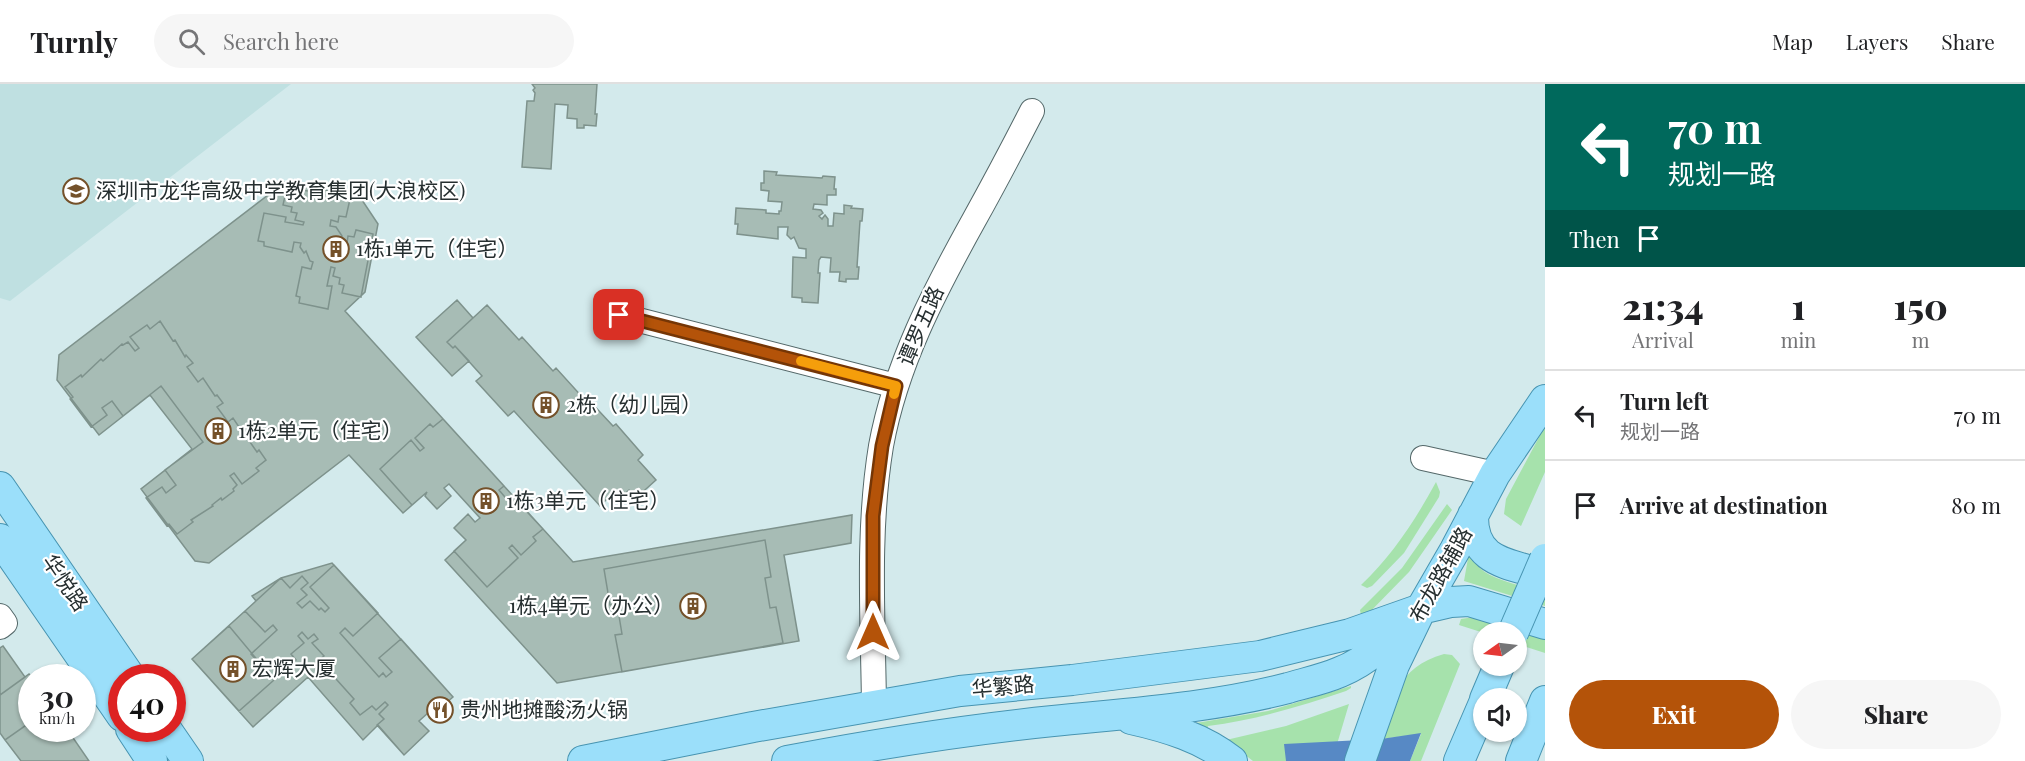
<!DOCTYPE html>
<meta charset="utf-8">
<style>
:root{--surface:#fff;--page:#f6f6f6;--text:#202124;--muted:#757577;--line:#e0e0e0;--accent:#b45309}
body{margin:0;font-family:"Playfair Display","Noto Sans SC",serif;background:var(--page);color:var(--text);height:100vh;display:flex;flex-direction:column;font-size:22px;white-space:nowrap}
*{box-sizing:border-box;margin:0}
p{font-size:20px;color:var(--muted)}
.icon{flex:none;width:33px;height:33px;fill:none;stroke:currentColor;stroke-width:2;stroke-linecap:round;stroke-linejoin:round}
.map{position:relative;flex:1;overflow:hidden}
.details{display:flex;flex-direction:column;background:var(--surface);width:480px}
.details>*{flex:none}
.banner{background:#00695c;color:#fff;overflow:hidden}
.needle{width:39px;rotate:256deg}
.buttons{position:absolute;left:1473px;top:538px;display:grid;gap:12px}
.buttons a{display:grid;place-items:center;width:54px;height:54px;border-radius:50%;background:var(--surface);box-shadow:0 2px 4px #0004;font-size:30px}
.speed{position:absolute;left:18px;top:580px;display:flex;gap:12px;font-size:30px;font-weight:700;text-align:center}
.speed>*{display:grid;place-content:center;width:78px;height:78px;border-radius:50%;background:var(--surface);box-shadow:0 2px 4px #0004;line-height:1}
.speed small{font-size:15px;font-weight:400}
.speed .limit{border:9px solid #d22;background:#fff;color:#111}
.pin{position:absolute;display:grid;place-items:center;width:51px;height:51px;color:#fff;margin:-26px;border-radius:12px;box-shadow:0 3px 9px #0006}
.me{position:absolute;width:66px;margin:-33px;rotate:0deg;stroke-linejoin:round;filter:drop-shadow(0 0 4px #0008)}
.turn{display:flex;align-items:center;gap:21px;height:126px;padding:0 24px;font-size:27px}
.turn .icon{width:78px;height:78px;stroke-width:2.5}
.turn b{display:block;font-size:42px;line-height:51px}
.then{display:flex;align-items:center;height:57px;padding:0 24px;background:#0003;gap:12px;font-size:22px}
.eta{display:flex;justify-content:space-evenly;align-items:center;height:102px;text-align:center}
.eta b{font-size:36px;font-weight:800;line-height:42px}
.primary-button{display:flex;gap:12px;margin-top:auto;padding:12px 24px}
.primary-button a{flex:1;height:69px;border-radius:36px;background:var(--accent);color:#fff;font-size:24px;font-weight:800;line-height:69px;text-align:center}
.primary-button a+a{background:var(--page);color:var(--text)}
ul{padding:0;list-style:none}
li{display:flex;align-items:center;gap:18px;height:90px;padding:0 24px;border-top:2px solid var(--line)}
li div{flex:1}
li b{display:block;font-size:22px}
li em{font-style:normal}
header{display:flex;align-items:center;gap:36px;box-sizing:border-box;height:84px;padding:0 30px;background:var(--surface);border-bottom:2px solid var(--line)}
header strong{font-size:28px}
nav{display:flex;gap:33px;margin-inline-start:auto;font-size:21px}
.search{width:420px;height:54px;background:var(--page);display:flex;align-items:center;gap:15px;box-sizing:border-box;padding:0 21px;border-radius:33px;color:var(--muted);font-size:22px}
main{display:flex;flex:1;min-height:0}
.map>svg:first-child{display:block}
.built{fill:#bfe0e1}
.green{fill:#a6e2ac}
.water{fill:#5789c5}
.building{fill:#a7bcb5;stroke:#7e928c;stroke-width:1.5}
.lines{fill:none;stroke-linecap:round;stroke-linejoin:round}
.minor-casing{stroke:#546869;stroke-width:26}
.major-casing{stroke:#4794b1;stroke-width:32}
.minor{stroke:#fff;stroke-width:24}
.major{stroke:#9bdffa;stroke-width:30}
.major-bridge-casing{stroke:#4794b1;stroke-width:32;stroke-linecap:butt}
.major-bridge{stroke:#9bdffa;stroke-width:30}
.route-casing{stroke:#753606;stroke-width:15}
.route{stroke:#b45309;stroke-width:10}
.slow{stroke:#f59e0b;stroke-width:10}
.labels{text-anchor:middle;stroke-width:4.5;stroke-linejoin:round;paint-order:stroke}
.poi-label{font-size:21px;fill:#262f30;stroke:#fff;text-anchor:start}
.street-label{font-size:21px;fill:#262f30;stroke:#fff}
</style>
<header>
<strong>Turnly</strong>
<div class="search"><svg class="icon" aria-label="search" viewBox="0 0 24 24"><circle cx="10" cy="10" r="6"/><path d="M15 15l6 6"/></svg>Search here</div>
<nav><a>Map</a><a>Layers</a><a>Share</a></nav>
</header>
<main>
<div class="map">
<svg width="1545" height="677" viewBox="0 0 1545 677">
<rect width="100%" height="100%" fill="#d3eaec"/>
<!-- built -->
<path class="built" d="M0 0H291L10 217 0 214Z"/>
<!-- green -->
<path class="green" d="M1545 342V388L1521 442 1504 430 1506 415Z
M1436 398 1440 408 1439 413 1404 469 1372 502 1367 504 1361 501C1392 472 1416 435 1436 398Z
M1447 420 1452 426 1409 488 1362 536 1360 526 1402 484Z
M1470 463C1472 471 1475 479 1481 485 1494 497 1528 503 1545 508V522L1464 497Z
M1474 533 1545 555V569L1517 560 1516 549H1484L1459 541 1461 535Z
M1444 570 1452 571 1460 580 1421 677H1410L1421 650 1381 655C1394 614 1396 584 1444 570Z
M1351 602V604L1346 607C1301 622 1255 636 1208 642L1207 647 1196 639 1268 627Z
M1349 620 1332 677H1253L1226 656 1286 642Z"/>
<!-- water -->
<path class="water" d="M1421 649 1410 677H1286L1284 660 1381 655Z"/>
<!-- building -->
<path class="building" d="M532 0H597L595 30H597L596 42 584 41V44H577V35L567 34 568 21 555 20 551 85 522 83 527 17H534L535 9 533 6 535 4Z
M764 87 777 88 776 91 822 94 823 92 835 93 834 105H836V111H827V121L814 120 813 125 821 126 823 129 819 132 822 135 825 131 828 135V142H833L834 129 844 130V121L852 122 851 124 863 125 862 137H860L857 183H859L858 195H846V198L839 197 840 188H830L831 174 821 173 819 176 818 189H820L818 219 802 218V214L792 213 793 173 806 174V165L799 164 794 153 791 155 787 151 788 143H778V155L737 150 738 140H735L736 124 766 126V129L779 130V127H781L782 118 768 117 769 107 761 106V99H764Z
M285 98 360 113 378 140 365 208 345 227 573 478 852 431 851 459 784 471 799 557 557 599 445 476 466 456 454 444 468 430 475 438 480 434 449 400 444 404 451 412 437 425 425 412 427 408 403 429 349 371 209 479 195 477 141 405 192 365 150 311 99 351 57 296 59 271Z
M287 103 350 115 346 133 339 132 338 138 331 136 330 142 336 143 342 152 341 158 347 159 348 152 354 153 356 146 373 150 361 213 342 209 344 201 339 200 340 194 333 192 335 184 331 183 327 202H332L328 225 299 219 300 213 296 212 302 183 311 185 313 178 310 177 306 167 304 169 300 163 301 159 294 158 292 168 264 162V158L258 157 264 129 286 133 285 138 303 141 304 138 295 136 297 129 291 128 292 123 283 121Z
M457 216 473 234 447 258 453 264 455 262 469 277 452 292 416 253Z
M487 221 519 256 522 253 553 287 556 284 584 315 586 313 613 342 616 340 643 371 638 376 656 396 636 414 629 406 619 415 613 409 600 422 514 327 508 332 476 297 482 292 455 262 453 264 447 258Z
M160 237 173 257 175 256 185 273 186 271 193 279 187 283 198 298 203 294 215 312 217 311 223 319 217 323 228 338 233 334 245 352 247 351 251 357 250 358 257 368 259 366 266 376 256 384 259 387 242 400 234 389 230 392 237 401 233 405 234 407 222 416 221 414 212 421 213 422 191 436 193 438 177 450 169 440 167 442 146 414 162 403 166 409 176 401 165 386 203 358 161 302 123 332 112 317 102 324 107 331 91 343 70 315 73 313 65 303 81 291 82 293 101 275 103 277 122 260 123 261 128 258 135 267 139 264 130 253 147 241 150 245Z
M443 335 504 402 499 406 510 419 515 415 543 445 533 453 536 457 521 471 512 461 509 464 518 474 487 503 454 467 466 456 454 444 468 430 475 438 480 434 449 400 444 404 451 412 437 425 425 412 427 408 412 421 380 385 411 356 420 367 424 364 415 354 430 340 433 343Z
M765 456 771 493 765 494 770 524 776 523 783 559 622 588 615 551 622 550 617 520 610 521 604 485Z
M332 479 453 613 431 632 428 629 419 637 429 647 404 671 378 641 363 656 308 593 253 643 192 575 256 517 252 512 281 494Z
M334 481 378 529 353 552 345 544 340 549 379 593 383 589 386 593 392 588 379 574 401 555 453 613 431 632 428 629 419 637 429 647 404 671 377 641 384 635 379 630 388 621 385 618 376 626 372 622 360 631 350 619 354 615 319 576 324 572 312 559 318 555 314 550 308 555 302 548 298 552 304 559 291 570 296 576 274 596 251 570 277 546 273 541 265 548 245 527 281 494 290 504 302 492 308 499 301 505 307 511 297 519 302 524 310 517 319 526 321 524 325 528 329 524 310 503Z
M229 542 274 596 239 627 192 575Z
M3 562 25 593 0 611V564Z
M29 590 32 594V637L5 656 0 649V611Z
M32 637V645H67L89 677H21L5 656Z"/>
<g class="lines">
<!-- minor casing -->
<g class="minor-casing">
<path id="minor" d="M619 231 896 302
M1423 374 1495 390
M0 532 5 539 0 543
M874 621C873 536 867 447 881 362 896 280 934 208 974 136 994 100 1013 64 1032 27"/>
</g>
<!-- major casing -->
<g class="major-casing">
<path id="major" d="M0 403 131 594
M1473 431C1472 479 1508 479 1545 491
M0 455 122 632
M1485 615 1499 582
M1131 635C1167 643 1203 654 1232 677
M131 645 152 677
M166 645 188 677
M583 677 753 643 960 607 1072 596 1260 572 1350 550 1421 525 1451 518 1469 517 1545 540
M787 677C876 660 964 646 1053 637 1131 629 1212 624 1288 604 1305 599 1324 595 1340 588 1368 577 1391 554 1412 533
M1360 677 1394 581 1421 525 1455 466 1495 390 1545 316
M1459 677 1484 619
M1521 677 1545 617"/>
</g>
<!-- minor -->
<use href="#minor" class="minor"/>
<!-- major -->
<use href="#major" class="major"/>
<!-- major-bridge casing -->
<g class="major-bridge-casing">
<path id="major-bridge" d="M1513 549 1545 475"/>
</g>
<!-- major-bridge -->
<use href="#major-bridge" class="major-bridge"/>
</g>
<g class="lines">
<!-- route casing -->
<g class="route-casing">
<path id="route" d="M619 231 896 302 882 362 873 432V548"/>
</g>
<!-- route -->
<use href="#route" class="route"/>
<!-- slow -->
<path class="slow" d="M801 277 896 302 894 310"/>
</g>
<!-- icons -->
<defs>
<g id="school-ring" transform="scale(1.35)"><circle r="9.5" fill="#fff" stroke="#74512a" stroke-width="1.5"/><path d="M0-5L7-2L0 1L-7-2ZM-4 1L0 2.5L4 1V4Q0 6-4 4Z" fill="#74512a"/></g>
<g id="building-ring" transform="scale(1.35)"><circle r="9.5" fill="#fff" stroke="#74512a" stroke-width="1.5"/><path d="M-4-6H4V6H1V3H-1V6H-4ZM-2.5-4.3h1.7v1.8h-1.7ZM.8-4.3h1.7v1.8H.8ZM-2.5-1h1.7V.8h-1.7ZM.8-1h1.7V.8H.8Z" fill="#74512a"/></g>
<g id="restaurant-ring" transform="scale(1.35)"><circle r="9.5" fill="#fff" stroke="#74512a" stroke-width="1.5"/><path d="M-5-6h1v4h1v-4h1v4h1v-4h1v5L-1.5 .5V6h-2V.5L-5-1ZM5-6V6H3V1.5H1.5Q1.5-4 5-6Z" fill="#74512a"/></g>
</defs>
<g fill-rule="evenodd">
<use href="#school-ring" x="76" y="107"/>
<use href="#building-ring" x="336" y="165"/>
<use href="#building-ring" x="546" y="321"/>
<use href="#building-ring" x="218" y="347"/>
<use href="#building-ring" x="486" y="417"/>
<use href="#building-ring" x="693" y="522"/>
<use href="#building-ring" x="233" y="585"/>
<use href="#restaurant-ring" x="440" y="626"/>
</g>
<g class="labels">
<!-- poi labels -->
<g class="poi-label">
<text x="96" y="114">深圳市龙华高级中学教育集团(大浪校区)</text>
<text x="356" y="172">1栋1单元（住宅）</text>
<text x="566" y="328">2栋（幼儿园）</text>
<text x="238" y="354">1栋2单元（住宅）</text>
<text x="506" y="424">1栋3单元（住宅）</text>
<text x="674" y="529" text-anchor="end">1栋4单元（办公）</text>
<text x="252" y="592">宏辉大厦</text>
<text x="460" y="633">贵州地摊酸汤火锅</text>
</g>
<!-- street labels -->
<g class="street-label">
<text transform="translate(921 242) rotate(-67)" y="7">谭罗五路</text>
<text transform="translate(1441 491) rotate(-61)" y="7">布龙路辅路</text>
<text transform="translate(65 499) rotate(56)" y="7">华悦路</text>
<text transform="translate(1003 603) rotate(-5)" y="7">华繁路</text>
</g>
</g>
</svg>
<div class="buttons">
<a><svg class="needle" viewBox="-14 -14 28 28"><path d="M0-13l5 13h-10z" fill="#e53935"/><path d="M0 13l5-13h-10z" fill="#757577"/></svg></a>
<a><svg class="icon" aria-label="sound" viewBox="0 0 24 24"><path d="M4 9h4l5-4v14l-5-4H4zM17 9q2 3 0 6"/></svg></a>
</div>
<div class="speed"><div>30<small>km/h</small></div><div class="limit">40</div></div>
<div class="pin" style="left:619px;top:231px;background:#d93025"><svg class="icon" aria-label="arrive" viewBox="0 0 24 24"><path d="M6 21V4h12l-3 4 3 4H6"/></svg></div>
<svg class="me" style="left:873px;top:548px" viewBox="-20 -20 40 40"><path d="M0-17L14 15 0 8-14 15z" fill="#b45309" stroke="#fff" stroke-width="4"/></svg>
</div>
<section class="details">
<div class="banner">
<div class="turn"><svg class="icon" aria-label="left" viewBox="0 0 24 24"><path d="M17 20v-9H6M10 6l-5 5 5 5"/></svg><div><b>70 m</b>规划一路</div></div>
<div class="then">Then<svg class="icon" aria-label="arrive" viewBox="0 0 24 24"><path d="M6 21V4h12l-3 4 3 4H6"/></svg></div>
</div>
<div class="eta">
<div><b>21:34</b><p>Arrival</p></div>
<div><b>1</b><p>min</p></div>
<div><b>150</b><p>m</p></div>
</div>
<ul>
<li><svg class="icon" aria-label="left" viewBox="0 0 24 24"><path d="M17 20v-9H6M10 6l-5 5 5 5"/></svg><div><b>Turn left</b><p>规划一路</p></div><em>70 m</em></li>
<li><svg class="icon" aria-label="arrive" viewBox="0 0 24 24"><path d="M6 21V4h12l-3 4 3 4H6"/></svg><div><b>Arrive at destination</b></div><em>80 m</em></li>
</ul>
<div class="primary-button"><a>Exit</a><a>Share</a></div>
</section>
</main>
